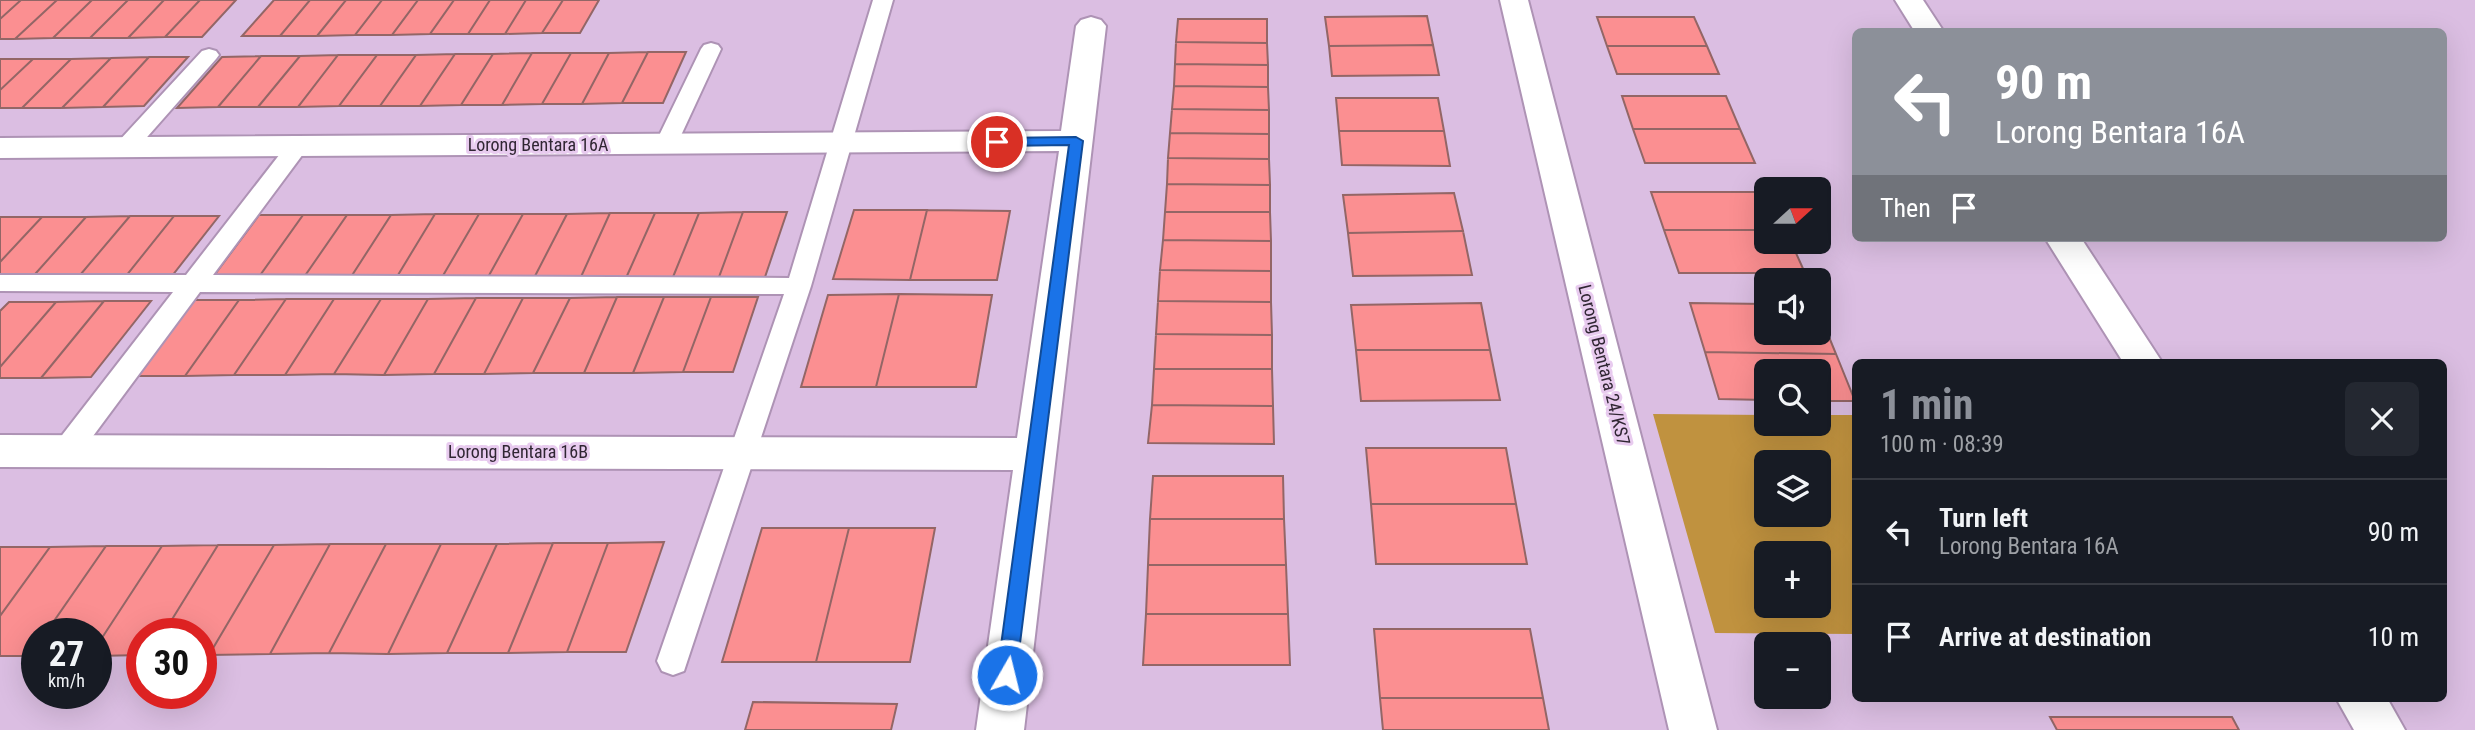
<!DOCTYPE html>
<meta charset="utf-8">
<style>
:root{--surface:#171b24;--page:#242831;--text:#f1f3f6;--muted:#9ea1a6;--line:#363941;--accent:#8c9099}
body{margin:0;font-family:"Roboto Condensed",sans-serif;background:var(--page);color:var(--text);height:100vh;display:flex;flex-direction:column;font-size:26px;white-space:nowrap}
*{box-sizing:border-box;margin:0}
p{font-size:23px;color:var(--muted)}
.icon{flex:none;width:38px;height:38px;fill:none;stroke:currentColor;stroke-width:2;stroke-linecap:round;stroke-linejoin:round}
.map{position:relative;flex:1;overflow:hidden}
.side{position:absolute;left:1852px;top:359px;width:595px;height:343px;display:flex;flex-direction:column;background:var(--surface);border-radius:10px;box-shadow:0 7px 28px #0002}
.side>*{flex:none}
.banner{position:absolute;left:1852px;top:28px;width:595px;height:214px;border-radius:10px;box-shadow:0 7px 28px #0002;background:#8c9099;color:#fff;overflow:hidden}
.needle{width:46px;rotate:69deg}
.controls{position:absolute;left:1754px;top:177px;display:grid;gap:14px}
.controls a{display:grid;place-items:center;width:77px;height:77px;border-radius:10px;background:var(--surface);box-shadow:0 7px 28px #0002;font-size:35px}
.speed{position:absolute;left:21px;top:618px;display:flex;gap:14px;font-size:35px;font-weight:700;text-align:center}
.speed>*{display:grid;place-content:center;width:91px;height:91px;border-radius:50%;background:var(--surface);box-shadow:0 7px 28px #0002;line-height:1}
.speed small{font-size:18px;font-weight:400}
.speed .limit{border:10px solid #d22;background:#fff;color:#111}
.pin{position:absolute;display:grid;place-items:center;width:60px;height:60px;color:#fff;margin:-30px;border:4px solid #fff;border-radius:50%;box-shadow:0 2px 7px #0007}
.me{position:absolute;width:77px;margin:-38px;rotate:8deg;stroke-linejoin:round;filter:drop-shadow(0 0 5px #0008)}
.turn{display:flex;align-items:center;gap:24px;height:147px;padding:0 28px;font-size:32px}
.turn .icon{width:91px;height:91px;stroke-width:2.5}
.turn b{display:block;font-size:49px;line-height:60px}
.then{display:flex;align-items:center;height:66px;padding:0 28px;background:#0003;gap:14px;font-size:26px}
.round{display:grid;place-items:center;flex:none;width:74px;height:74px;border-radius:10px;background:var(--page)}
.headline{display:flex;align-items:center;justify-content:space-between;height:119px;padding:0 28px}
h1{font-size:42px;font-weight:700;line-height:52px;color:var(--accent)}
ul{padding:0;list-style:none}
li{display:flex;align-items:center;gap:21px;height:105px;padding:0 28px;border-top:2px solid var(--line)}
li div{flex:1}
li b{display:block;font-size:26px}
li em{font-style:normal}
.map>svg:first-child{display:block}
.green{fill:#c0923f;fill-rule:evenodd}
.building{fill:#fb8f91;stroke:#936666;stroke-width:2}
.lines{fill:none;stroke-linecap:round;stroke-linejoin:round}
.service-casing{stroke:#ae93b5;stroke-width:4}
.minor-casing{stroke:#ae93b5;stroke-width:4}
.service{fill:#fff;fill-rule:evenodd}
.minor{fill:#fff;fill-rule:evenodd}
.route{fill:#1a73e8;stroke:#114b97;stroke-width:2}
.labels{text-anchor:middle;stroke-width:6;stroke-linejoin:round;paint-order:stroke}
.street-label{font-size:18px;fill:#302633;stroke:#e8cbef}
</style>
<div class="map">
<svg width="2475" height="730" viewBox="0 0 2475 730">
<rect width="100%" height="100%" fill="#dbbee2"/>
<!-- green -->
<path class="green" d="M1653 414 1766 415V424H1818V415H1855V634L1715 633ZM1818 462V514H1766V462ZM1818 553V606H1766V553Z"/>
<!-- building -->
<path class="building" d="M0 0H21L0 19Z
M21 0H57L15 39H0V19Z
M57 0H92L53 38 15 39Z
M92 0H128L90 38H53Z
M128 0H164L128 38H90Z
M164 0H200L165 37 128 38Z
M200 0H236L202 37H165Z
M274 0H310L280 36H242Z
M310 0H346L317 36H280Z
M346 0H382L355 35 317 36Z
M382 0H418L392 35H355Z
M418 0H454L430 34 392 35Z
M454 0H490L468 34H430Z
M490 0H526L505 34H468Z
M526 0H563L542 33 505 34Z
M563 0H599L580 33H542Z
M1427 16 1433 45 1329 46 1325 17Z
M1597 17H1694L1707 46H1607Z
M1178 19H1267V43L1176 42Z
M1176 42 1267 43 1268 65 1175 64Z
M1433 45 1439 75 1332 76 1329 46Z
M1607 46H1707L1719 74H1617Z
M648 52H686L663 103H622Z
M648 52 622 103 582 104 609 53Z
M532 53H571L542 104 502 105Z
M532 53 502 105H461L493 54Z
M571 53H609L582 104H542Z
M455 54H493L461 105 420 106Z
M455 54 420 106H380L416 55Z
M338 55H377L339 106 298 107Z
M338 55 298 107H258L300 56Z
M377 55H416L380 106H339Z
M261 56H300L258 107H218Z
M261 56 218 107 177 108 222 57Z
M149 57H188L144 106 103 107Z
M149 57 103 107 62 108 111 58Z
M111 58 62 108H22L71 59Z
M0 59H33L0 90Z
M33 59H71L22 108H0V90Z
M1175 64 1268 65V87L1174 86Z
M1174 86 1268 87 1269 110 1172 109Z
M1622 96H1726L1740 129H1633Z
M1336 98H1438L1444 131H1339Z
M1172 109 1269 110V134L1170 133Z
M1633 129H1740L1755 163H1645Z
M1339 131H1444L1450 166 1342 165Z
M1170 133 1269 134V159L1168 158Z
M1168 158 1269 159 1270 185 1167 184Z
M1167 184 1270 185V212H1165Z
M1651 192H1766V230H1664Z
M1454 193 1463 231 1348 233 1343 195Z
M854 210H927L910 280 833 279Z
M927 210 1010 211 997 280H910Z
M743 212 719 277H673L699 213Z
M743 212H787L765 277H719Z
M1165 212H1270L1271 241 1163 240Z
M610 213 580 279 534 278 567 214Z
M610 213H655L626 278 580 279Z
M655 213H699L673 277 626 278Z
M435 214 395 280H349L391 215Z
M435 214H479L441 279 395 280Z
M479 214H523L487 279H441Z
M523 214H567L534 278 487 279Z
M259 215H303L256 281H210Z
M303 215H347L302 280 256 281Z
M347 215H391L349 280H302Z
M130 216 75 281 28 282 86 217Z
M130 216H174L122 281H75Z
M174 216H219L168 281H122Z
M0 217H42L0 262Z
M42 217H86L28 282H0V262Z
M1664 230H1766V242H1791L1805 273H1679Z
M1463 231 1472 275 1353 276 1348 233Z
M1163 240 1271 241V271L1160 270Z
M1160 270 1271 271V302L1158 301Z
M899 294 876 387H801L828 295Z
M899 294 992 295 976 387H876Z
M617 297H664L633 373H584Z
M617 297 584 373H533L570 298Z
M664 297H711L683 372 633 373Z
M711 297H758L733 372H683Z
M476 298H523L484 374H434Z
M476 298 434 374 384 375 428 299Z
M523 298H570L533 373 484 374Z
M286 299H334L285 375H234Z
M286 299 234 375 185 376 239 300Z
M334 299H381L334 374 285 375Z
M381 299H428L384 375 334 374Z
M192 300H239L185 376H135Z
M104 301H151L91 377 41 378Z
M104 301 41 378H0V367L56 302Z
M1158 301 1271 302 1272 335 1156 334Z
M9 302H56L0 367V311Z
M1481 303 1490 350H1356L1351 305Z
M1690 303 1766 304V332H1818V310L1836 354 1705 352Z
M1156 334 1272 335V369H1154Z
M1356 350H1490L1500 400 1361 401Z
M1705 352 1836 354 1855 401H1818V371H1766V400L1719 399Z
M1154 369H1272L1273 406 1152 405Z
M1152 405 1273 406 1274 444 1148 443Z
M1366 448H1506L1516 504H1371Z
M1153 476H1283L1284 519H1150Z
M1371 504H1516L1527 564H1376Z
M1150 519H1284L1286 565H1148Z
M762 528H849L816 662H722Z
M849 528H935L910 662H816Z
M664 542 626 652H567L608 543Z
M553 543 508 653H447L497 544Z
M553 543H608L567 652 508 653Z
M330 544 270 654 209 655 274 545Z
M330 544H386L329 653 270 654Z
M386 544H441L388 654 329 653Z
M441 544H497L447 653 388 654Z
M218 545 163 634H142V655L96 656V647L162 546Z
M218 545H274L209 655H201V634H163Z
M106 546 45 634H37V646L30 656H0V616L50 547Z
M106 546H162L96 647V634H45Z
M0 547H50L0 616Z
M1148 565H1286L1288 614H1146Z
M1146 614H1288L1290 665H1143Z
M1374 629H1530L1543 698H1380Z
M1380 698H1543L1549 730H1383Z
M753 702 897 704 891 730H745Z
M2050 717H2232L2239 730H2057Z"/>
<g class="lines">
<!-- service casing -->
<g class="service-casing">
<path id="service" d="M873 0H893L811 286 684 671 673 675 662 671 657 661 784 294 200 292 76 459 66 462 56 459 52 451 56 443 173 292 0 291V275H186L290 141H306L309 146 213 275 789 278Z
M711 43 718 45 721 49 677 144 674 149H658L655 144 701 49 704 45Z
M209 49 216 51 219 55 216 59 133 153H117L114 148 117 143 202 51Z"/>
</g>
<!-- minor casing -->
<g class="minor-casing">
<path id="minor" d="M1500 0H1528L1717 730H1669Z
M1895 0H1923L1944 32H1915Z
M1091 17 1101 20 1106 26 1024 730H976L1013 470 0 467V435L1017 438 1059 151 0 158V138L1061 131 1076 26 1081 20Z
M2045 238H2081L2162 362H2123Z
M2336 698H2387L2405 730H2354Z"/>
</g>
<!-- service -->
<use href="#service" class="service"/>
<!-- minor -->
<use href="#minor" class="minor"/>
</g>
<!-- route -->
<path class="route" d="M1076 137 1083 141 1016 675 1014 681 1007 683 1000 681 997 675 1069 145 997 146 990 142 997 138Z"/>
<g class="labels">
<!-- street labels -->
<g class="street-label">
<text x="538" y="151">Lorong Bentara 16A</text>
<text transform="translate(1604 365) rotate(76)" y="6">Lorong Bentara 24/KS7</text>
<text x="518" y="458">Lorong Bentara 16B</text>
</g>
</g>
</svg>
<div class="controls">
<a><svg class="needle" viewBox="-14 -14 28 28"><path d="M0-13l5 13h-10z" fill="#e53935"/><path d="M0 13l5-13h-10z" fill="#9ea1a6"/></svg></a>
<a><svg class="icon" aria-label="sound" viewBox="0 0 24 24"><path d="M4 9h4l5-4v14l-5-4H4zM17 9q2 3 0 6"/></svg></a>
<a><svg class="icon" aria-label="search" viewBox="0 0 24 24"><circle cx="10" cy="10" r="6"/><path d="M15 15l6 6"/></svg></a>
<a><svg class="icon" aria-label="layers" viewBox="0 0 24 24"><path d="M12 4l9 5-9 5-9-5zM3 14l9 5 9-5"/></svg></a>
<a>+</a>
<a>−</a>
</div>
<div class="speed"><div>27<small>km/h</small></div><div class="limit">30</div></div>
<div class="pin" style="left:997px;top:142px;background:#d93025"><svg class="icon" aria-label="arrive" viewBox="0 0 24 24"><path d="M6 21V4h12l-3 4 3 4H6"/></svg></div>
<svg class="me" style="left:1007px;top:675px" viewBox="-20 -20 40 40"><circle r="17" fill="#1a73e8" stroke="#fff" stroke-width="3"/><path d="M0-11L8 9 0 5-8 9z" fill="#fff"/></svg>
<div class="banner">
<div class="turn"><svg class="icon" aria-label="left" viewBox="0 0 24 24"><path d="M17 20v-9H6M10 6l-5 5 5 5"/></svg><div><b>90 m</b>Lorong Bentara 16A</div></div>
<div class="then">Then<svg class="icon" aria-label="arrive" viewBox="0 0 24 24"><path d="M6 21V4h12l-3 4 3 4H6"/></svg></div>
</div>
<section class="side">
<div class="headline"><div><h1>1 min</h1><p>100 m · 08:39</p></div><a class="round"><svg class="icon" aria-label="close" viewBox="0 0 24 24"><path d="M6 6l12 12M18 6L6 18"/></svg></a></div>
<ul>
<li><svg class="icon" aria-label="left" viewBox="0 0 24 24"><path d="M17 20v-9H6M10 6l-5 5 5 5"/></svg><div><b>Turn left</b><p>Lorong Bentara 16A</p></div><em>90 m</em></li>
<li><svg class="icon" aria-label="arrive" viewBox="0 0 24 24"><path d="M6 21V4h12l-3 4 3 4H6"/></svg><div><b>Arrive at destination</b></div><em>10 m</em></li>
</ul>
</section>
</div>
